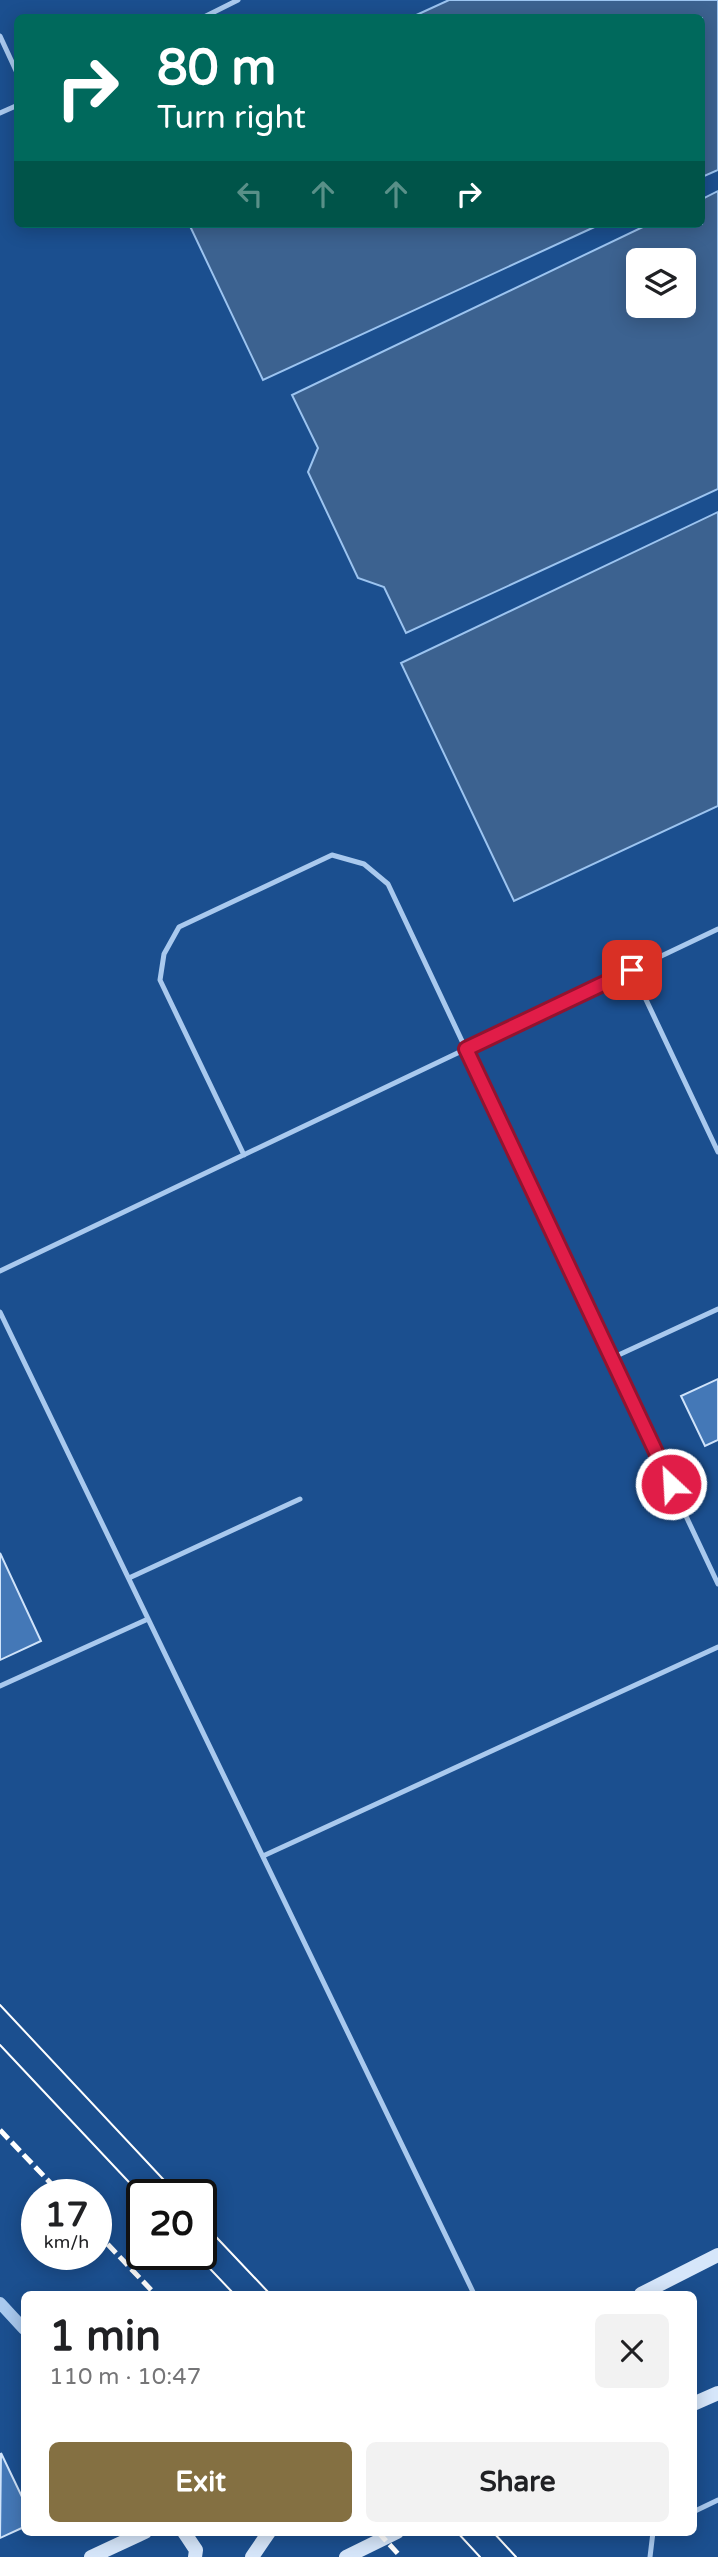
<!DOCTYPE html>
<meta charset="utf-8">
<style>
:root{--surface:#fff;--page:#f2f2f2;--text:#202124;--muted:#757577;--accent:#847042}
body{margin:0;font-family:"Varela Round",sans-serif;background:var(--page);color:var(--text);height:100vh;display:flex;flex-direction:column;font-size:26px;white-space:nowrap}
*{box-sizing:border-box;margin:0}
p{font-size:23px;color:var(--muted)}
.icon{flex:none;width:38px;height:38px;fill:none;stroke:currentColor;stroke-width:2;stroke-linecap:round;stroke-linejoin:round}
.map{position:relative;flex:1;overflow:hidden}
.panel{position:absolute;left:21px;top:2291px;width:676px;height:245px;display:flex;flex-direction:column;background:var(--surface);border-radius:10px;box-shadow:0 4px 18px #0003}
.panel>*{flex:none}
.top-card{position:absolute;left:14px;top:14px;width:691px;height:214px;border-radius:10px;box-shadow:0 4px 18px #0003;background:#00695c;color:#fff;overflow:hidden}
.controls{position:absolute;left:626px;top:248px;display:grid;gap:14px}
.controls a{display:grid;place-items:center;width:70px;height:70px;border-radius:10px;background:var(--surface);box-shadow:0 4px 18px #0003;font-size:35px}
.speed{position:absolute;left:21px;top:2179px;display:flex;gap:14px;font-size:35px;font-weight:700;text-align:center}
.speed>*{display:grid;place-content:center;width:91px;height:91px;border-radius:50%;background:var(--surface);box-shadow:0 4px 18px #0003;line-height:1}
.speed small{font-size:18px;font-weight:400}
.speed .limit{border:4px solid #111;border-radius:10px;background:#fff;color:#111}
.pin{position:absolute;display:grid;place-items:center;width:60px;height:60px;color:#fff;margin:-30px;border-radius:14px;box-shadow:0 4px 10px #0006}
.me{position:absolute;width:77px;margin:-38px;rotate:335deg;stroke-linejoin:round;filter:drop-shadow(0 0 5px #0008)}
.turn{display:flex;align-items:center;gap:24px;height:147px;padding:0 28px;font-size:32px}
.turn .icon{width:91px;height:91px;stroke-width:2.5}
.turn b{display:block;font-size:49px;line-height:60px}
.lanes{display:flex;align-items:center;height:66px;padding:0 28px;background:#0003;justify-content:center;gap:35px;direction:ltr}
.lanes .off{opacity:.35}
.round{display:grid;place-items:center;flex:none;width:74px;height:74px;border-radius:10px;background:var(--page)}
.overview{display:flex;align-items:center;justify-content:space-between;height:119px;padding:0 28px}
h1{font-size:42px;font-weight:700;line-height:52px}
.primary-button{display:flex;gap:14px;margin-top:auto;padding:14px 28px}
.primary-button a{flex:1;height:80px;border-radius:10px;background:var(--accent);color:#fff;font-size:28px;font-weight:700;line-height:80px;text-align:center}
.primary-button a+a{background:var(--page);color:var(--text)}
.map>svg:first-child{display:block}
.water{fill:#3c6290;stroke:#9cc4f0;stroke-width:2;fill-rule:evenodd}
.building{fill:#4478b7;stroke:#cfe3fa;stroke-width:2}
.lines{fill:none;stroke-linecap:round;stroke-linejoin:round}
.service{stroke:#a9c9ee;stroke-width:5}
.tertiary{stroke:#a9c9ee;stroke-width:12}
.secondary{stroke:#d6e6fa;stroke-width:14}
.tram{stroke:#fff;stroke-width:2}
.rail{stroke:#fff;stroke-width:5;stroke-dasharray:12 5;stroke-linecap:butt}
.route-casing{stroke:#92132f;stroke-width:18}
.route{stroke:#e11d48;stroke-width:12}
</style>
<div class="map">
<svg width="718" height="2557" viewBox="0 0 718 2557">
<rect width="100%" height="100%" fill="#1b4f8f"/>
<!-- water -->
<path class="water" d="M449 0H718V170L702 177V18L412 17Z
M718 191V489L406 633 384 587 358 578 308 472 318 448 292 395 649 224H702V199ZM639 261H684V306H639Z
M189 224H601L263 380Z
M718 512V806L514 901 401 663Z"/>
<!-- building -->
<path class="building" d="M718 1379V1440L705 1446 681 1396Z
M0 1553 41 1641 0 1660Z
M1 2453 24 2501V2527L0 2538Z"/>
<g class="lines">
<!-- service -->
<path class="service" d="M202 18 238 0
M0 36 18 75
M0 113 18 105
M632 970 718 1152
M244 1155 160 980 164 954 179 927 332 855 364 864 388 884 718 1584
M0 1271 718 929
M0 1312 474 2294
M612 1358 718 1309
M129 1578 300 1499
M0 1686 148 1619
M263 1856 718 1647
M693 2512 718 2500
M650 2557 653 2532"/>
<!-- tertiary -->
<path class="tertiary" d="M0 2303 24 2329"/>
<!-- secondary -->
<path class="secondary" d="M641 2294 718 2255
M693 2404 718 2393
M184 2532 196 2550 195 2557
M91 2557 145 2532
M252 2557 269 2532
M346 2557 397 2532"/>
<!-- tram -->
<path class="tram" d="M0 2005 177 2194
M0 2045 142 2196
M201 2221 270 2294
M196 2254 234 2294
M457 2532 480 2557
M493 2532 516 2557"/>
<!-- rail -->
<path class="rail" d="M0 2130 61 2194
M96 2232 155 2294
M378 2532 401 2557"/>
</g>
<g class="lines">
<!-- route casing -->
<g class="route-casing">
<path id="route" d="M632 970 466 1049 671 1484"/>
</g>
<!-- route -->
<use href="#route" class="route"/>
</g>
</svg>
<div class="controls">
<a><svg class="icon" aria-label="layers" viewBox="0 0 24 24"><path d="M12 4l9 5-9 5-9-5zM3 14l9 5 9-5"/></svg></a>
</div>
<div class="speed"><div>17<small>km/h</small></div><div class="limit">20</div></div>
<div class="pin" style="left:632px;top:970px;background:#d93025"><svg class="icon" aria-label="arrive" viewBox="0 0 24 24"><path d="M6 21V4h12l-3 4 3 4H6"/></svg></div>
<svg class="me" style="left:671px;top:1484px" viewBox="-20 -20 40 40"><circle r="17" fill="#e11d48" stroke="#fff" stroke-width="3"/><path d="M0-11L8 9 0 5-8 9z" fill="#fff"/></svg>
<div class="top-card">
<div class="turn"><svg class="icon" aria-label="right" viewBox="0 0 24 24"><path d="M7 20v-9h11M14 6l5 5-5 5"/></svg><div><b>80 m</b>Turn right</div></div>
<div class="lanes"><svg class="icon off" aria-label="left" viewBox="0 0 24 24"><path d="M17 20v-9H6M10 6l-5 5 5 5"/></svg><svg class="icon off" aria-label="ahead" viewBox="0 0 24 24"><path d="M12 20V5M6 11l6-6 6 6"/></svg><svg class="icon off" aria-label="ahead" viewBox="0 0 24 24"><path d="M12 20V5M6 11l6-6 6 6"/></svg><svg class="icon" aria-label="right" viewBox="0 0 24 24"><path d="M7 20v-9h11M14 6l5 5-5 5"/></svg></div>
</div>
<section class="panel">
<div class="overview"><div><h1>1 min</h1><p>110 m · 10:47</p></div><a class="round"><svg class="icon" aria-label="close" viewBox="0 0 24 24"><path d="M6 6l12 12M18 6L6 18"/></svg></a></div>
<div class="primary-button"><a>Exit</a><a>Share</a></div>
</section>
</div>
